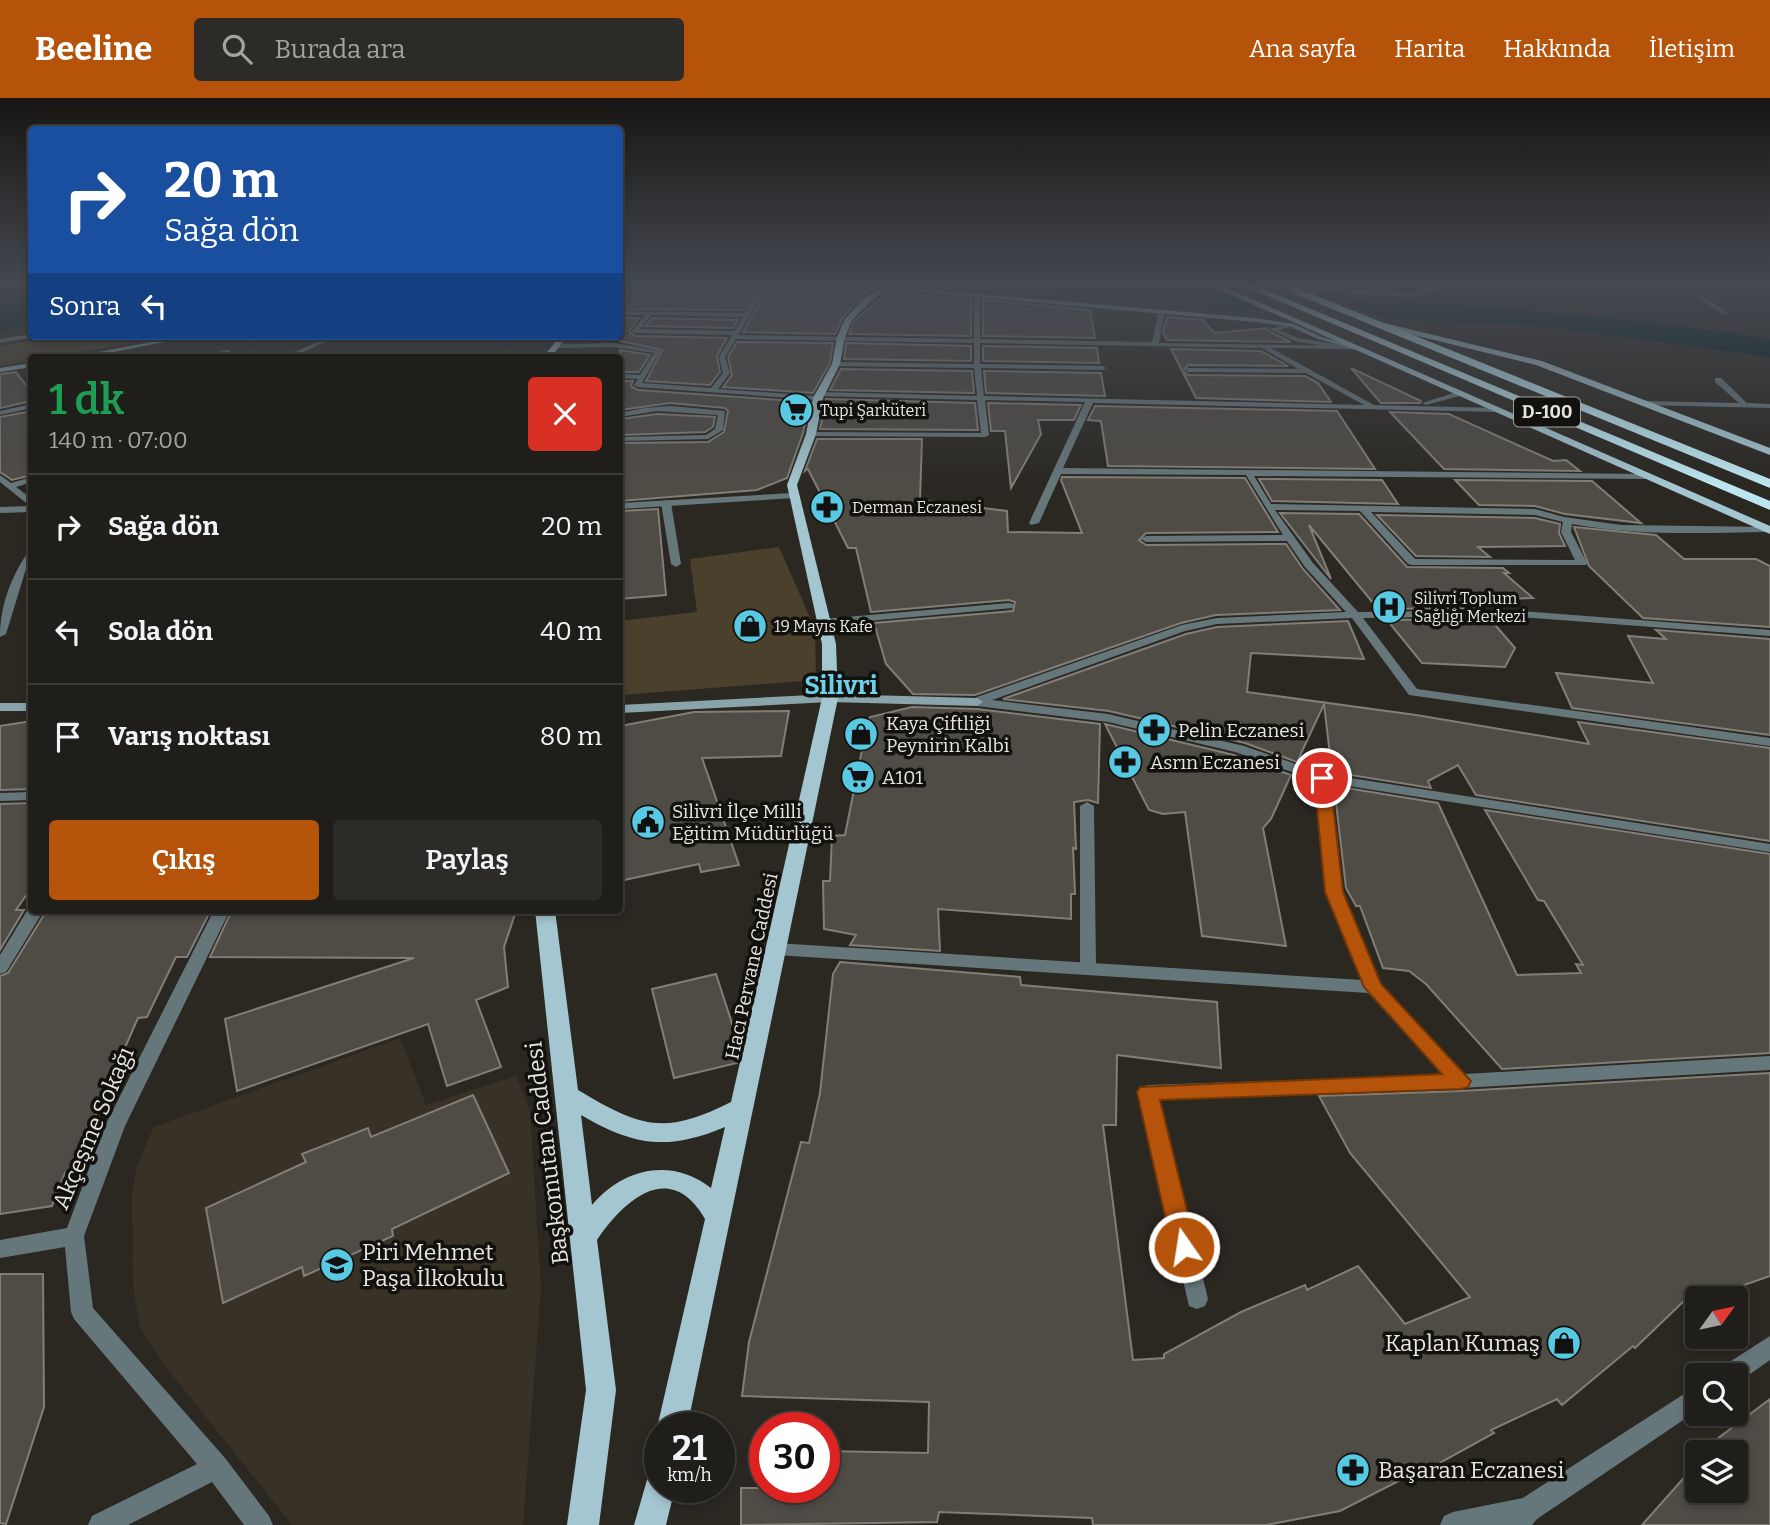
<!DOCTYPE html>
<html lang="tr">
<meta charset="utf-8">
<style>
:root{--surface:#201e1a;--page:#2d2b27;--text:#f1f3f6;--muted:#a2a2a2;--line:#3d3c39;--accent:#b45309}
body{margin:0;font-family:Bitter,serif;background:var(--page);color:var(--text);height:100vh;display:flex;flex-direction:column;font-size:26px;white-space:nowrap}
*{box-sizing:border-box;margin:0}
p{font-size:23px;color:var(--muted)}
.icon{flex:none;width:38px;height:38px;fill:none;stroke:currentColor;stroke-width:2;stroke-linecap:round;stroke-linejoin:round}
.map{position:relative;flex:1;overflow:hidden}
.side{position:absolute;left:28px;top:256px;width:595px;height:560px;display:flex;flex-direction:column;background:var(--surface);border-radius:7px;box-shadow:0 4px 10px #0003,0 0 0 2px var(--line)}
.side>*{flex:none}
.banner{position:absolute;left:28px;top:28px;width:595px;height:214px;border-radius:7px;box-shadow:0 4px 10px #0003,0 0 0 2px var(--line);background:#1a4fa0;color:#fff;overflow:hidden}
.needle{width:46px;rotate:57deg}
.tools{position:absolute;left:1685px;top:1188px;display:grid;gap:14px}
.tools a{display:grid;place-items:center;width:63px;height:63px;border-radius:7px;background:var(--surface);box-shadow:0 4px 10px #0003,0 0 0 2px var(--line);font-size:35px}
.speed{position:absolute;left:644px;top:1314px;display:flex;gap:14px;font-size:35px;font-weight:700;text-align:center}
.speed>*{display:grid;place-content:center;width:91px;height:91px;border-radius:50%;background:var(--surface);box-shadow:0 4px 10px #0003,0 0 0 2px var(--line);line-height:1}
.speed small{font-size:18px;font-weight:400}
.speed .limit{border:10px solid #d22;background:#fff;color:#111}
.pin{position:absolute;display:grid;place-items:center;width:60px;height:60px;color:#fff;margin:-30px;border:4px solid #fff;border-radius:50%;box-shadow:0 2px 7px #0007}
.me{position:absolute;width:77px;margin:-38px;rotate:347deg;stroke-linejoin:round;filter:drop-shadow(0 0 5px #0008)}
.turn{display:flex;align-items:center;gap:24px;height:147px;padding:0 21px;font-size:32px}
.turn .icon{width:91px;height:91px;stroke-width:2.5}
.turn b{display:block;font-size:49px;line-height:60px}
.then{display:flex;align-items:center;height:66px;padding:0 21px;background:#0003;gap:14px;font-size:26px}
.round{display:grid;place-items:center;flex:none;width:74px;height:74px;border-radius:7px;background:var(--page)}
.head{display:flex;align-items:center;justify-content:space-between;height:119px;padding:0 21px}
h1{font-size:42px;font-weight:600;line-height:52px;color:#1e9e55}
.cta{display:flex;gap:14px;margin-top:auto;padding:14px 21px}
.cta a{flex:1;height:80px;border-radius:7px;background:var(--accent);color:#fff;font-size:28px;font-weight:600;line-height:80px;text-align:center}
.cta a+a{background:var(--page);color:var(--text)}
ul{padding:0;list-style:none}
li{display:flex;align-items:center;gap:21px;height:105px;padding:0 21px;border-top:2px solid var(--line)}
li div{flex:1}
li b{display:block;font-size:26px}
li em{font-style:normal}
header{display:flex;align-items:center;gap:42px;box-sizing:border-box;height:98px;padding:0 35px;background:var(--accent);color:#fff}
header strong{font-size:33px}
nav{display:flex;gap:38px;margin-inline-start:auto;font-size:24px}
.search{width:490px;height:63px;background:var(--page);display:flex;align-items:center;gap:18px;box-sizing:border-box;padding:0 24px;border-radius:7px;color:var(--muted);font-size:26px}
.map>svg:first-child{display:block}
.built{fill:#373126}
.green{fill:#4b402b}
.water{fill:#011e24}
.building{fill:#4f4b45;stroke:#827e77;stroke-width:2}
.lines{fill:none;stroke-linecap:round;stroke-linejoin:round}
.lane{fill:#66777b;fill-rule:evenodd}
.street{fill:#66777b;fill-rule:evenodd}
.secondary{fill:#89a4ab;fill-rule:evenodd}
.primary{fill:#a4c6d0;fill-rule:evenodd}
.highway{fill:#bce6f1;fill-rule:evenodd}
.route{fill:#b45309;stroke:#753606;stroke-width:2}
.labels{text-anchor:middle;stroke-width:7;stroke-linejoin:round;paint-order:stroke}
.far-poi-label{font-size:16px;fill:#e7e5e2;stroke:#12110e;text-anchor:start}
.shield{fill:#12110e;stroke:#a7a5a2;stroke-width:2}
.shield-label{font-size:18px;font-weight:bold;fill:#e7e5e2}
.poi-label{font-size:19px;fill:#e7e5e2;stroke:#12110e;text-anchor:start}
.street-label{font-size:19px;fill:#e7e5e2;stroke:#12110e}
.near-street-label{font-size:23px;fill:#e7e5e2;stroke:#12110e}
.near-poi-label{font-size:23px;fill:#e7e5e2;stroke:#12110e;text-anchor:start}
.district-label{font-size:26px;font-weight:bold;fill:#6bd0e8;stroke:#12110e}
</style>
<header>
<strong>Beeline</strong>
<div class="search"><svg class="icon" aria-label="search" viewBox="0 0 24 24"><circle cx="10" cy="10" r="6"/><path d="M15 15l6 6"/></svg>Burada ara</div>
<nav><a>Ana sayfa</a><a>Harita</a><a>Hakkında</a><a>İletişim</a></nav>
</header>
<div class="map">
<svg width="1770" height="1427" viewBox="0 0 1770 1427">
<rect width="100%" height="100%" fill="#2b2822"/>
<!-- built -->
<path class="built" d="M400 940 426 1007 516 978 530 1013 541 1192 523 1427H292L165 1268 140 1230 133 1187 132 1096 137 1067 154 1029Z"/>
<!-- green -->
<path class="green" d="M53 238H170L52 259H32L31 263 0 268V248Z
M779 449 815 531 816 582 620 597V523L697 514 690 461Z"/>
<!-- water -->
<path class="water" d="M0 188H31V228L0 233Z
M946 188H1162L1216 192 1263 212Z
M1335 201C1481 206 1625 219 1770 241V259L1541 228 1389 221Z"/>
<!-- building -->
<path class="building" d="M620 188H758L744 212 620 211Z
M769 188H811L870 193 862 198 843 219 835 236 743 234Z
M888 194 971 201V238L849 236 854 223Z
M983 202 1090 212 1095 240 983 238Z
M1167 219 1203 222 1214 235 1267 230 1268 233 1291 244 1167 242 1163 235Z
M620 220H639L629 233 635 238 727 240 717 258 720 274 710 287 646 283 662 252 620 243Z
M652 220 738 222 733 230 645 228Z
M737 244 833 245 830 265 813 295 723 289 732 277 728 259Z
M846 245 971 248V263L844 261Z
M983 248 1097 250 1099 265 983 263Z
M1171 251 1261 253 1288 268 1188 267 1183 273 1188 277 1305 278 1318 285 1331 304 1196 300Z
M620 252 650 257 639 274H620Z
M1351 270 1421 303 1420 305H1381Z
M841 271 972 273 974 295 830 292Z
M984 273 1101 275 1105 298 986 295Z
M16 274 32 295V303L0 310V276Z
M620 283H633L631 288 638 292 810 304 803 335 787 380 757 392 620 403V345L708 344 724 334 728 313 725 310 670 305 620 312Z
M826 301 975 305 978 332 820 331Z
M988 305 1081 307 1074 322H1038L1041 336 1011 390 1005 333H991Z
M1095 308 1337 313 1375 371 1108 368 1101 323 1088 322Z
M32 313V377L12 382 0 374V319Z
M1390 314 1449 316 1553 363 1566 362 1580 373 1444 371Z
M657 316 715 319 713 329 705 334 620 337V321Z
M817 341H922L920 402 1007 413 1008 434 1082 435 1061 382 1062 379 1245 380 1278 434 1146 435 1139 442 1146 447 1286 446 1303 471 1340 512 1216 517 1181 525 975 597 913 596 886 566 874 525 1013 513 1015 504 1009 502 871 514 856 450H848L808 371 805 373Z
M1259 381 1382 382 1398 406 1272 403Z
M1455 382 1592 383 1641 425 1565 416 1535 408 1479 407Z
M658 411 666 497 620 501V413Z
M1280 415 1359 416 1407 469 1503 470 1509 475H1504L1533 500 1473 502 1480 510 1378 511 1309 427 1331 481Z
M1377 417 1535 420 1560 426 1559 435 1565 448 1478 449 1490 459 1416 458Z
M1574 429 1656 437 1684 461H1756L1770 468V529L1643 520 1589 468Z
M1490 521 1515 550 1505 569 1422 565 1387 522Z
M1348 523 1364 561 1251 555 1247 594 1416 617 1589 646 1578 624 1770 650V743L1476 697 1458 667 1428 683 1431 690 1332 674 1324 606 1297 664 1245 645 1109 613 1003 601 1186 536 1217 529Z
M1656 532 1770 541V637L1572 610 1556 575 1653 585 1628 538 1666 541Z
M912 609 977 611 1100 626 1098 705 1088 702 1074 704 1076 751 1073 750 1075 796H1071V821L938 811 940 853 850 847 856 837 824 831 823 783H830L832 738 845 737 863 647 854 646 870 619Z
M789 613 781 658 702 660 739 767 701 774 699 766 624 782 620 767V628L694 614Z
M32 623V691L0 692V628Z
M1105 626 1234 657 1291 677 1271 721 1263 730 1286 848 1202 838 1185 714 1163 716 1149 712Z
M1334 688 1438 705 1517 877 1581 875 1576 866 1583 867 1544 803 1538 802 1485 712 1770 756V955L1502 971 1426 886 1409 873 1383 870 1360 808H1356L1346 790Z
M32 705V789L16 812H24L0 852V706Z
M47 812H211L187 859H176L147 919 138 920 100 1006 74 1074 65 1075 52 1108 0 1116V878L8 875Z
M232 812H509L507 816H515L504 849 508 889 476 902 501 969 447 988 428 926 237 993 225 921 414 860 210 859Z
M840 864 1020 879 1021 887 1217 904 1221 970 1117 957 1116 1027H1103L1133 1262 1164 1260V1256L1241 1214 1305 1187 1307 1192 1358 1168 1405 1226 1470 1199 1350 1055 1319 998 1461 993 1770 975V1178L1707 1200H1687L1635 1250 1633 1248 1562 1307 1557 1301 1491 1332 1494 1335 1418 1377 1416 1374 1340 1413 1266 1427H1093L1092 1420 939 1414 937 1424 741 1427V1390H824V1353L928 1355 929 1304 742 1298 749 1244 801 1044 809 1045 820 995 833 876Z
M716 876 740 950 737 965 674 980 652 891Z
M473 997 509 1075 392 1131 393 1138 304 1178 302 1169 223 1205 206 1110 306 1064 302 1056 368 1030 371 1039Z
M0 1176H43L44 1309 6 1426 0 1425Z
M1770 1301V1427H1642L1698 1364V1393H1736V1354H1705L1717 1341Z"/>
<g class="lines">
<!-- lane -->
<path class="lane" d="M1292 225 1294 228 1279 232 1298 240 1360 250 1357 252 1297 244 1269 231Z
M1715 280H1721L1747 305 1770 306V310L1644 307 1640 305 1644 303 1739 305 1715 284Z
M666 402 671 405 681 466 676 469 671 466 661 405Z
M1009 505 1013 506V510L823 527 818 524 823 521Z
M1087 704 1094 708 1096 871 1094 875H1082L1080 871V708Z"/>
<!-- street -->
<path class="street" d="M761 188H767L738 237 974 241V196L977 194 980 196V241L1152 244 1159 213 1162 211 1165 213 1159 245 1357 248 1359 251 1271 250 1374 307 1498 310 1502 312 1498 314 1093 305 1063 370 1650 376 1654 379 1653 381 1254 378 1271 406 1535 411 1564 419 1621 427 1770 429 1768 434C1702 435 1637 438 1572 426L1571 434 1587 465 1586 467H1412L1408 466 1360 413 1275 412 1313 465 1358 514 1508 512 1770 532V538L1508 518 1363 520 1417 591 1770 640V648L1409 597 1352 520 1217 526 1185 533 992 602 1108 616 1244 648 1325 676 1770 746V754L1329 685 1342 794 1380 886 1465 976 1770 958V972L1461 990 1159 1001 1208 1201 1205 1208 1197 1211 1189 1208 1139 994 1141 989 1148 987 1444 977 1368 895 776 857 770 855 768 851 770 847 776 845 1362 882 1326 794 1315 682 1235 654 1108 624 977 608 971 604 977 599 1182 527 1217 520 1346 514 1305 469 1287 443 1146 444 1141 441 1146 438 1283 437 1246 377 1061 376 1039 425 1031 427 1029 425 1085 304 985 302 989 337 985 339 811 338H808V334L981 335 977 302 820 298 822 300 818 302 638 289 634 287 638 281 620 280V276L640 277 654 255 614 249 556 250 553 248 556 246 614 245 660 253 642 285 711 290 723 275 719 259 732 237 635 235 632 233 645 217H620V213L745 215ZM651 217 743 219 734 233 640 231ZM736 241 974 245V266L836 264 833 266 836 268 974 270 977 298 819 294 815 296 817 298 718 291 730 275 725 259ZM980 245 1262 250 1298 271 1188 270 1185 272 1188 274 1306 275 1364 307 984 298 981 270 1103 272 1106 270 1103 268 980 266ZM1371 414 1535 417 1563 424 1561 434 1575 462 1415 461Z
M1441 188H1452L1413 199 1289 191 1292 189 1413 195Z
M1680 188H1687L1728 215 1723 216Z
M32 236 34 239 0 245V241Z
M330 238H338L293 259H284Z
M111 251 128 258 129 259H120L109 254Z
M229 252 235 259H229L227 256 190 259Z
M1460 293H1463V297L1426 307 1422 305Z
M32 306V310L0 317V313Z
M670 308 725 313 723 332 708 341 620 343V339L706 337 715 331 718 317 657 313 620 319V315L644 310Z
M0 377 11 385 32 379V384L16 389 32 401V414L0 415V409L30 408 0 384Z
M792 395 796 398 795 400 620 411V405Z
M32 452V463L26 471 6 536 0 539C0 508 11 478 29 453Z
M32 694V702L0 703V695Z
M30 808 32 812H44L6 874 0 876V857Z
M214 812H230L125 1028 84 1138 93 1210 225 1360 269 1418 273 1427H244L212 1384 128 1427H88L92 1418 197 1366 74 1221 71 1214 65 1149 0 1160V1142L67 1130 105 1028Z
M1770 1238V1262L1736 1286V1278H1717L1720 1270Z
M1698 1287V1312L1537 1421 1532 1427H1440L1444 1418 1453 1414 1523 1400Z"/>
<!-- secondary -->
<path class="secondary" d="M886 188 1255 220 1294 226 1322 239 1360 250 1357 252 1318 241 1291 229 1255 224 883 191Z
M182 238H196L87 259H73Z
M32 265V269L0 274V270Z
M830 596 977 600 983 604 977 608 830 604 620 615V607Z
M0 605H32V613H0Z"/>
<!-- primary -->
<path class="primary" d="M851 188 889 190 870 204 852 222 845 239 840 266 823 300 816 336 797 387 836 546 838 600 687 1330H660V1336L657 1330 705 1121C670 1060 623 1103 597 1142L616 1292 599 1427H567L586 1292 535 812H555L578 992C640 1029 664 1038 731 1004L822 600V546L787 387 806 336 813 300 832 266 837 239 845 221 864 200 878 192ZM581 1017C634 1048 668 1053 725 1029L711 1090C672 1059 623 1070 592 1107Z
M1212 188H1222L1770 428V436Z
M1380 224 1542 263 1770 350V357L1536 267 1377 228Z
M560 238H568L551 259H543Z
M660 1371V1390H675L666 1427H634L649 1375Z"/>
<!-- highway -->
<path class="highway" d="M1244 188H1256L1770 403V412Z
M1286 188H1292L1770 381V390L1286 192Z"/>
</g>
<!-- sky -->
<linearGradient id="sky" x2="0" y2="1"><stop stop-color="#181613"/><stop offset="0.48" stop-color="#44484f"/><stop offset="1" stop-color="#44484f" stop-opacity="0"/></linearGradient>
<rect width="1770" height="388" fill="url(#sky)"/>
<!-- route -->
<path class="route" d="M1322 675 1330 680 1343 794 1381 886 1471 983 1468 989 1461 991 1160 1002 1196 1149 1193 1156 1184 1160 1176 1156 1172 1149 1137 994 1140 989 1442 976 1364 889 1325 794 1314 680Z"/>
<!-- icons -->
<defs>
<g id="supermarket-disc" transform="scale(1.75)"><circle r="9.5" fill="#58c9e3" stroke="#12110e"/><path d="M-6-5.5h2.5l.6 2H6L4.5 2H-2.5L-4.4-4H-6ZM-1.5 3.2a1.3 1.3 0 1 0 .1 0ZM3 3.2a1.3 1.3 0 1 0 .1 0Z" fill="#111"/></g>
<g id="pharmacy-disc" transform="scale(1.75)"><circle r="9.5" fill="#58c9e3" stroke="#12110e"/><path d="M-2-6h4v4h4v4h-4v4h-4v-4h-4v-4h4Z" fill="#111"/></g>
<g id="hospital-disc" transform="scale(1.75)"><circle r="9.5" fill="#58c9e3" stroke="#12110e"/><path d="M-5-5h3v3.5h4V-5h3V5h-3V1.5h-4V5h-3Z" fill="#111"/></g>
<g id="shop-disc" transform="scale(1.75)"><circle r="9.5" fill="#58c9e3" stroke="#12110e"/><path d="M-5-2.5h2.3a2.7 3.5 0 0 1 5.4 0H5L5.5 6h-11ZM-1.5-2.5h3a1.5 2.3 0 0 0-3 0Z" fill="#111"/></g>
<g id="civic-disc" transform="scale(1.75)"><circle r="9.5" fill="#58c9e3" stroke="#12110e"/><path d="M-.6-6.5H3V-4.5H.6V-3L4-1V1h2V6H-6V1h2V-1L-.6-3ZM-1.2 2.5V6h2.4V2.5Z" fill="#111"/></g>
<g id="school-disc" transform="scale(1.75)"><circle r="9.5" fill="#58c9e3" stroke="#12110e"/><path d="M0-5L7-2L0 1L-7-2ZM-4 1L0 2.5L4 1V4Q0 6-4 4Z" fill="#111"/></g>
</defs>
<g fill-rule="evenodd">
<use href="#supermarket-disc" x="796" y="312"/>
<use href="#pharmacy-disc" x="827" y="409"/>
<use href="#hospital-disc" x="1389" y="509"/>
<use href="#shop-disc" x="750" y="528"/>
<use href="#pharmacy-disc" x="1154" y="632"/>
<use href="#shop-disc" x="861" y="636"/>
<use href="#pharmacy-disc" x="1125" y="664"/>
<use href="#supermarket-disc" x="858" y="679"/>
<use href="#civic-disc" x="648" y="724"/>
<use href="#school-disc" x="337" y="1167"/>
<use href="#shop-disc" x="1564" y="1245"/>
<use href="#pharmacy-disc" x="1353" y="1372"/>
</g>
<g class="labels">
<!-- far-poi labels -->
<g class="far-poi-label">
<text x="820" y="318">Tupi Şarküteri</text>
<text x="852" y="415">Derman Eczanesi</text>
<text x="1414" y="506">Silivri Toplum<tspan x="1414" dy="18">Sağlığı Merkezi</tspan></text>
<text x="774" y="534">19 Mayıs Kafe</text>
</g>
<!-- shield labels -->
<rect class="shield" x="1514" y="299.5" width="66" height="29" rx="5"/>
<g class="shield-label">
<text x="1547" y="320">D-100</text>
</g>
<!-- poi labels -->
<g class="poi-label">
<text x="886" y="632">Kaya Çiftliği<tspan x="886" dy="22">Peynirin Kalbi</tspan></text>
<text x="1178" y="639">Pelin Eczanesi</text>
<text x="1150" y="671">Asrın Eczanesi</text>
<text x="882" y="686">A101</text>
<text x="672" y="720">Silivri İlçe Milli<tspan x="672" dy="22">Eğitim Müdürlüğü</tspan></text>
</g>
<!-- street labels -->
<g class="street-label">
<text transform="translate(751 868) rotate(-78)" y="7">Hacı Pervane Caddesi</text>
</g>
<!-- near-street labels -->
<g class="near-street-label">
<text transform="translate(93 1030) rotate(-67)" y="8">Akçeşme Sokağı</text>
<text transform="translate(547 1055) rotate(-97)" y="8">Başkomutan Caddesi</text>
</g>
<!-- near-poi labels -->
<g class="near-poi-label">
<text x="362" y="1162">Piri Mehmet<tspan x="362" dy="26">Paşa İlkokulu</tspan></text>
<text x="1540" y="1253" text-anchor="end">Kaplan Kumaş</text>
<text x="1378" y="1380">Başaran Eczanesi</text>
</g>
<!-- district labels -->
<g class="district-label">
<text x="841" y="596">Silivri</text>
</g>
</g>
</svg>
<div class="tools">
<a><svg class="needle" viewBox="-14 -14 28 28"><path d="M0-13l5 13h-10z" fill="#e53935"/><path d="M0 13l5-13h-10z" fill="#a2a2a2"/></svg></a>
<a><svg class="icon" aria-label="search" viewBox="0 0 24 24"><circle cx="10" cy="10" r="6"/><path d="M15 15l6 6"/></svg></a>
<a><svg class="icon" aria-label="layers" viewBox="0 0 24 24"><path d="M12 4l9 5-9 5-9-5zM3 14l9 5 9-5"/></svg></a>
</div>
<div class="speed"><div>21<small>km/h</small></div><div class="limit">30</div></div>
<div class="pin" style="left:1322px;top:680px;background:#d93025"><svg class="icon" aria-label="arrive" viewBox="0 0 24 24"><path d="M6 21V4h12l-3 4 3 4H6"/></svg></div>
<svg class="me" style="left:1184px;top:1149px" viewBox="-20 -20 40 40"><circle r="17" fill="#b45309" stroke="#fff" stroke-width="3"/><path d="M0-11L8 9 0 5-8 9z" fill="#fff"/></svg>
<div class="banner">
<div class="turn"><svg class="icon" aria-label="right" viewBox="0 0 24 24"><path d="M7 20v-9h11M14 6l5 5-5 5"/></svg><div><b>20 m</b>Sağa dön</div></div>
<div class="then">Sonra<svg class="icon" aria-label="left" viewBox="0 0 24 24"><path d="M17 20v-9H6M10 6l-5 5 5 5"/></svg></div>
</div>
<section class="side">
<div class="head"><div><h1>1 dk</h1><p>140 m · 07:00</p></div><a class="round" style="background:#d93025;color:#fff"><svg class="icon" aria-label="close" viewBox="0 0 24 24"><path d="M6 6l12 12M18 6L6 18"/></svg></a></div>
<ul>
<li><svg class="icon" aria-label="right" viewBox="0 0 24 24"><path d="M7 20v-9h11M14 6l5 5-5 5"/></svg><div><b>Sağa dön</b></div><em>20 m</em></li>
<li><svg class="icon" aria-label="left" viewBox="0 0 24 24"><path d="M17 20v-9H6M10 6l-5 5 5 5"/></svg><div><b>Sola dön</b></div><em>40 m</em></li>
<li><svg class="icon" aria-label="arrive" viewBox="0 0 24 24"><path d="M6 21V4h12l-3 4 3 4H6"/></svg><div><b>Varış noktası</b></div><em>80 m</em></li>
</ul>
<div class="cta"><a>Çıkış</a><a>Paylaş</a></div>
</section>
</div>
